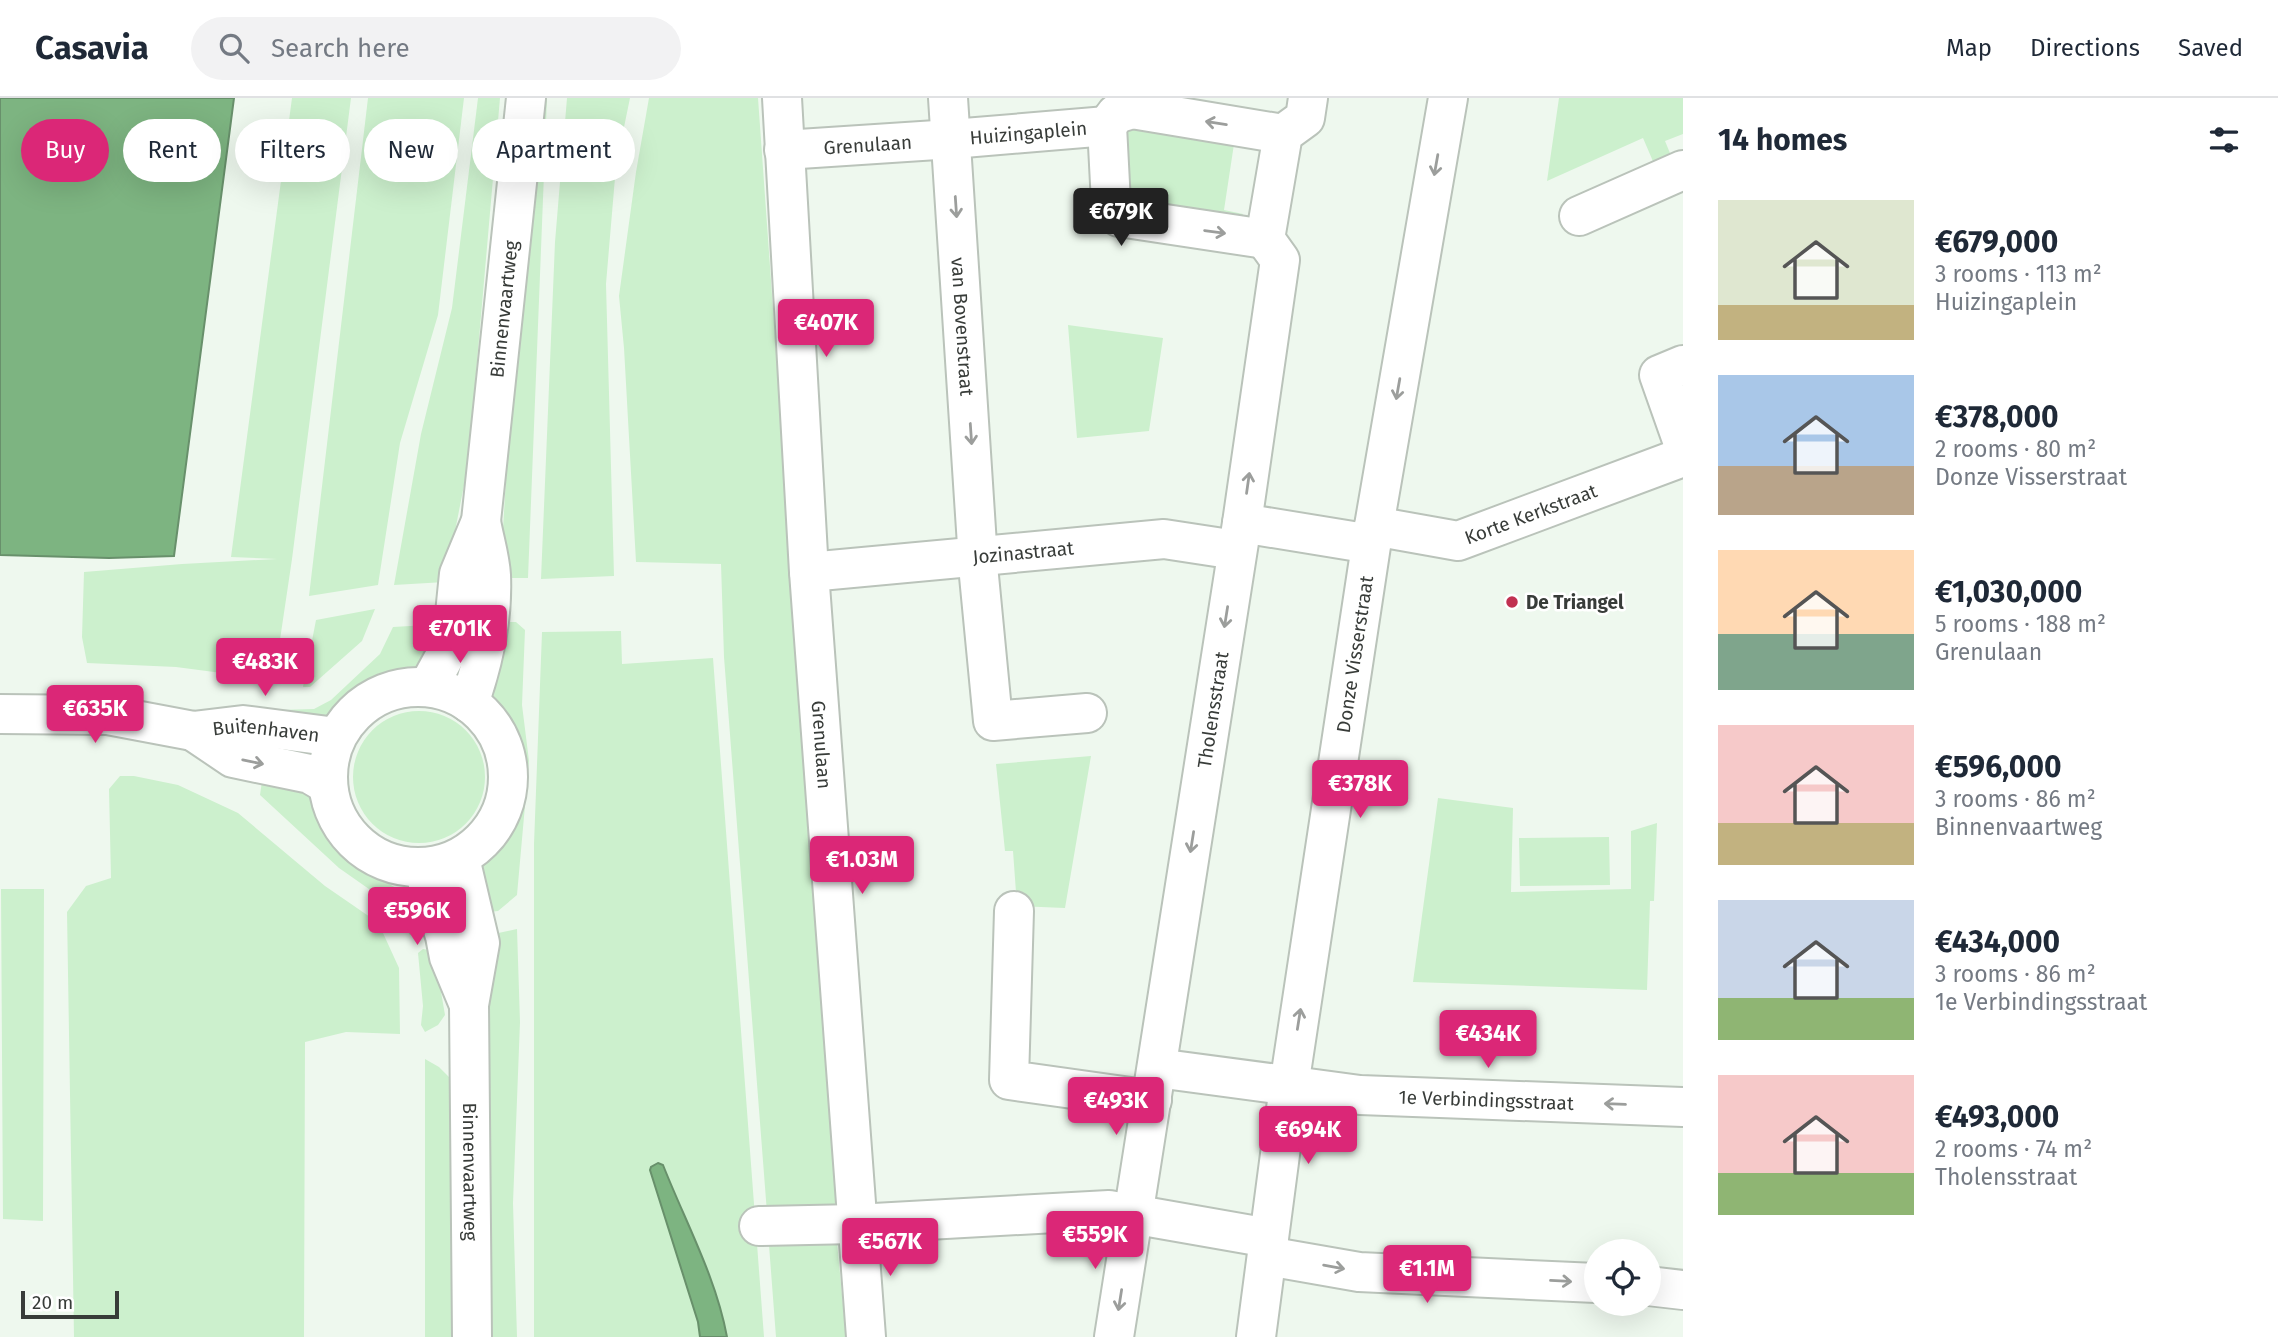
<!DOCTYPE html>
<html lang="en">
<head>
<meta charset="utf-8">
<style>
  body { margin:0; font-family:"Fira Sans",sans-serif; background:#f2f2f3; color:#1f2937; height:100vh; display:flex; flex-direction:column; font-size:26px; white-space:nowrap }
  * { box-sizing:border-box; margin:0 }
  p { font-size:23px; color:#747a83 }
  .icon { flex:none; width:38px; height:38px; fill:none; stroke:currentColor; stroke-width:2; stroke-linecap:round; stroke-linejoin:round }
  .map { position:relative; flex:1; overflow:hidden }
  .details { display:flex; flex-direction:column; background:#fff; width:595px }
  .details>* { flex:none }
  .hud { position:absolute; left:21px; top:21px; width:665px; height:63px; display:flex; gap:14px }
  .fabs { position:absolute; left:1584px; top:1141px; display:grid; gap:14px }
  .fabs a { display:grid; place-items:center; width:77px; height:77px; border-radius:50%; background:#fff; box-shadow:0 7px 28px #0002; font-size:35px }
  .scale { position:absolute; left:21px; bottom:18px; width:98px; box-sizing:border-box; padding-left:7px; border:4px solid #383c39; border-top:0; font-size:19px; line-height:24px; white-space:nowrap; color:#383c39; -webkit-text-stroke:5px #fff; paint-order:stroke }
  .price { position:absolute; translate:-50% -60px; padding:0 16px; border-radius:7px; background:#db2777; color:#fff; font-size:23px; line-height:46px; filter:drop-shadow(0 2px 4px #0008) }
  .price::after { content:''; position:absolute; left:50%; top:42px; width:21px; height:16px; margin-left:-10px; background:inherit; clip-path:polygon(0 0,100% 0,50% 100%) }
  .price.active { background:#222; color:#fff }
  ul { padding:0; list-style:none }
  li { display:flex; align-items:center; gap:21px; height:175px; padding:0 35px }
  li span { display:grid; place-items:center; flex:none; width:196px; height:140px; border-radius:0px; color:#555 }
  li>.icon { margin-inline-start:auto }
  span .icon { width:84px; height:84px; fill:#fffc; stroke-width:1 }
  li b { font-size:30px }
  h2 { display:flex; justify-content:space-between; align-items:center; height:84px; padding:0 35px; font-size:30px }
  .chip { padding:0 24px; border-radius:32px; background:#fff; box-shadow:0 7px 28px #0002; font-size:24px; line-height:63px }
  .chip.active { background:#db2777; color:#fff }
  header { display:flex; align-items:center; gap:42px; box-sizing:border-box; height:98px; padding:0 35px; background:#fff; border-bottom:2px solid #e0e1e3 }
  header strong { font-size:33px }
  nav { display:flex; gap:38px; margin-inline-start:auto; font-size:24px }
  .search { width:490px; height:63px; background:#f2f2f3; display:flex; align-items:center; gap:18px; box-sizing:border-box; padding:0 24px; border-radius:38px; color:#747a83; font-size:26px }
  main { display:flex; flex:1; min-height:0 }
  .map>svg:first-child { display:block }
  .green { fill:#ccf0cd }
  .water { fill:#7db481; stroke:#68906b; stroke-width:2 }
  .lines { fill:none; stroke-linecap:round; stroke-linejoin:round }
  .minor-casing { stroke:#bac3ba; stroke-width:42 }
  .major-casing { stroke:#bac3ba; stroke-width:42 }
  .minor { stroke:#fff; stroke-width:38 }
  .major { stroke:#fff; stroke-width:38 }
  .oneway { stroke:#9c9e9c }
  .poi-dot { fill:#c13151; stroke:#fff; stroke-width:2.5 }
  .labels { text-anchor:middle; stroke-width:5; stroke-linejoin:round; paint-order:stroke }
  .street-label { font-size:19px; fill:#383c39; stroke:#fff }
  .poi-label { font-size:19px; font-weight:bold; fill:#383c39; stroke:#fff; text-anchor:start }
</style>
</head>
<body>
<header>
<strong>Casavia</strong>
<div class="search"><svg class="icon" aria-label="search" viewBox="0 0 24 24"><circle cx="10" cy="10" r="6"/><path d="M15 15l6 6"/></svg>Search here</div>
<nav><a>Map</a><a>Directions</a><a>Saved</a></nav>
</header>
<main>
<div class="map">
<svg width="1683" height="1239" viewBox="0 0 1683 1239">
  <rect width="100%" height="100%" fill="#eef8ee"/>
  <!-- green -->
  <path class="green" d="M292,0H351L292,461L274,582L176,569L87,565L82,539L84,474L182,466L277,461L231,459Z
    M368,0H464L438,217L400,345L378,487L309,498Z
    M478,0H500L468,367L445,484L394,487L421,336L452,210Z
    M534,0H547L528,480H500L518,183Z
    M567,0H630L616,68L606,186L614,478L541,481L555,144Z
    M649,0H758L837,1109L767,1115L724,559L721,466L636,464L624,250L619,198L636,74Z
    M1559,0H1683V36L1665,43L1672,60L1655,68L1643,40L1547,83Z
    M1125,25L1234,46L1224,112L1243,116L1238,124L1129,112Z
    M1068,227L1163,240L1149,333L1077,340Z
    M375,511L362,543L310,589H303L316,522Z
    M498,524H516L525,532L522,607L529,663L517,797L498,813L482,815L480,795L483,768L503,742L516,719L523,684L521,661L512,638L493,609V584Z
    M445,526L419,570L406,577L382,581L355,598L339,615L320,623L276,624L279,612L314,611L331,602L380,556L393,529Z
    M621,533L622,566L713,560L764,1239H715L698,1224L700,1239H534V746L542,534Z
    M353 679a66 66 0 1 1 132 0a66 66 0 1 1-132 0Z
    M1091,658L1065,810L1017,808L1013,753H1005L996,666Z
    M263,676L290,685L310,699L324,720L336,747L355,766L415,801L430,828L410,837L386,803L339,770L260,697Z
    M120,678H134L178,687L238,715L325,788L370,819L383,835L399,870L400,936L346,934L305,944L304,1239H74L67,814L86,788L111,780L109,691Z
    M1438,700L1513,710L1511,794L1631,791V733L1657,725L1654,803H1650L1647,892L1413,884Z
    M1609,739L1610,787L1520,788L1519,740Z
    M1,791H44L43,1123L3,1121Z
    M517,831L520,924L513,1105L517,1239H489V837Z
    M423,851L434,853L445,917L438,927L425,934L421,927L423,908L418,855Z
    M425,961L439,969L451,981L453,1239H425Z
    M768,1134L837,1144L846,1239H776Z"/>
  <!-- water -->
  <path class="water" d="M0,0H234L174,458L109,460L0,457Z
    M658,1065L663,1067C685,1123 716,1179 727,1239H700L698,1224L650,1072L651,1069Z"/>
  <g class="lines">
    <!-- minor casing -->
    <g class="minor-casing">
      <g id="minor">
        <path id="s1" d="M782,0L809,474L866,1239"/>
        <path id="s2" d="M948,0L979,478L993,623L1087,615"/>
        <path id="s3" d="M784,52L952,41L1107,28"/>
        <path d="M1579,118L1683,72"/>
        <path d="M1265,141L1119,119L1115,115L1111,105L1107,28L1116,16L1132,11L1283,36"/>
        <path d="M1683,267L1659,277L1683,345"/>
        <path d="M1242,425L1371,446"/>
        <path id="s4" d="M1374,428L1458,443L1683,359"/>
        <path id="s5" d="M809,474L1164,441L1236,452"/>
        <path d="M1014,813L1009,982L1152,1002"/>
        <path id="s6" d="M1157,970L1360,997L1683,1009"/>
        <path d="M759,1128L856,1126L1109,1112L1269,1140"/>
        <path d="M1267,1158L1359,1174L1596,1185"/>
        <path d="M1648,1188L1683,1192"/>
        <path id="s7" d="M1114,1239L1242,425L1280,162L1265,141L1283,36L1305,20L1308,0"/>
        <path id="s8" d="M1256,1239L1289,988L1374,428L1448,0"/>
      </g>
    </g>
    <!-- major casing -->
    <g class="major-casing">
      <g id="major">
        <circle cx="418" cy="679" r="90"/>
        <path id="s9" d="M428,589L452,545L459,476L481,423L526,0"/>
        <path d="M469,605C484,563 493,522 491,477C490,459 484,441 481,423"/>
        <path id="s10" d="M0,616L108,617L193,633L243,627L336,639"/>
        <path d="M193,633L233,660L310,676L327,686"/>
        <path id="s11" d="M460,760L480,845L469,907L472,1239"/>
        <path d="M423,770L445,838L449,859L469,907"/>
      </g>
    </g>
    <!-- minor -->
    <use href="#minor" class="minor"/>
    <!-- major -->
    <use href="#major" class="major"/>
  </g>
  <!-- one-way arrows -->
  <defs><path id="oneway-shaft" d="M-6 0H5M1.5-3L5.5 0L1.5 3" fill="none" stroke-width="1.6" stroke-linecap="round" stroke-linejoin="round" transform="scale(1.75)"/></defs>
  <g class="oneway">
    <use href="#oneway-shaft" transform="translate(1216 25) rotate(-171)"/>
    <use href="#oneway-shaft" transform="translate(1436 67) rotate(100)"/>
    <use href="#oneway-shaft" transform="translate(956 109) rotate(86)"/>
    <use href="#oneway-shaft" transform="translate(1215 134) rotate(8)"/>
    <use href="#oneway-shaft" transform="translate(1398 291) rotate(100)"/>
    <use href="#oneway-shaft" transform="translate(971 336) rotate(86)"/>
    <use href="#oneway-shaft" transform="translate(1248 385) rotate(-82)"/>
    <use href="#oneway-shaft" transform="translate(1226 519) rotate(99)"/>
    <use href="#oneway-shaft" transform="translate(253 664) rotate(12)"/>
    <use href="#oneway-shaft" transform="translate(1192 744) rotate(99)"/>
    <use href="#oneway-shaft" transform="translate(1299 921) rotate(-81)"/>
    <use href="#oneway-shaft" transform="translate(1615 1006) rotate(-178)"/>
    <use href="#oneway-shaft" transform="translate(1334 1169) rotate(10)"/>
    <use href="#oneway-shaft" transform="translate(1561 1183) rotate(3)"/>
    <use href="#oneway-shaft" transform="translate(1120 1202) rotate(99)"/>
  </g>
  <!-- markers -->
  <circle class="poi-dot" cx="1512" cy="504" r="7"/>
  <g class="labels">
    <!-- street labels -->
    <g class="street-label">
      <text dy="7" stroke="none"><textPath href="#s3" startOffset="245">Huizingaplein</textPath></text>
      <text dy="7" stroke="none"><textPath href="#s3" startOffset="84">Grenulaan</textPath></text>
      <text dy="7" stroke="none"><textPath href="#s9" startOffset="390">Binnenvaartweg</textPath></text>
      <text dy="7" stroke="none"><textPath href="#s2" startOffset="229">van Bovenstraat</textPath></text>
      <text dy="7" stroke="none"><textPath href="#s4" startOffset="163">Korte Kerkstraat</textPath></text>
      <text dy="7" stroke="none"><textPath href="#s5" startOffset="215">Jozinastraat</textPath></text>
      <text dy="7" stroke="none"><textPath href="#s8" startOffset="690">Donze Visserstraat</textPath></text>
      <text dy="7" stroke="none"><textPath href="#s7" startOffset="635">Tholensstraat</textPath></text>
      <text dy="7" stroke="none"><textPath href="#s10" startOffset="268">Buitenhaven</textPath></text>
      <text dy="7" stroke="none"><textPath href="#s1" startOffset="648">Grenulaan</textPath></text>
      <text dy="7" stroke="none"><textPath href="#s6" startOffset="331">1e Verbindingsstraat</textPath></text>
      <text dy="7" stroke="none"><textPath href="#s11" startOffset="317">Binnenvaartweg</textPath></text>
    </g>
    <!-- poi labels -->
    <g class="poi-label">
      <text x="1526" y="511">De Triangel</text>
    </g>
  </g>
</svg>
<div class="fabs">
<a><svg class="icon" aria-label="locate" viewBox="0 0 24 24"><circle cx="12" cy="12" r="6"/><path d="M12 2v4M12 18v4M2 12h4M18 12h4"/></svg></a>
</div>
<div class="scale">20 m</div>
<b class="price active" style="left:1121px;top:150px">€679K</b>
<b class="price" style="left:826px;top:261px">€407K</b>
<b class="price" style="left:460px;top:567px">€701K</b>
<b class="price" style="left:265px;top:600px">€483K</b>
<b class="price" style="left:95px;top:647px">€635K</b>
<b class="price" style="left:1360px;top:722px">€378K</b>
<b class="price" style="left:862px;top:798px">€1.03M</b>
<b class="price" style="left:417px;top:849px">€596K</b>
<b class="price" style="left:1488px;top:972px">€434K</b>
<b class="price" style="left:1116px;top:1039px">€493K</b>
<b class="price" style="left:1308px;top:1068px">€694K</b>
<b class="price" style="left:1095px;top:1173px">€559K</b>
<b class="price" style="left:890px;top:1180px">€567K</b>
<b class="price" style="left:1427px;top:1207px">€1.1M</b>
<div class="hud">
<a class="chip active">Buy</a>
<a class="chip">Rent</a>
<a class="chip">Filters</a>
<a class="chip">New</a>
<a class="chip">Apartment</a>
</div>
</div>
<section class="details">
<h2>14 homes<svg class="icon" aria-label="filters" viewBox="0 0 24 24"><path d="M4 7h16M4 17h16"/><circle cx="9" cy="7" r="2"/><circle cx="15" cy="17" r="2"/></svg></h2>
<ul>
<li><span style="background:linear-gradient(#dfe7d0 75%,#c2b280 0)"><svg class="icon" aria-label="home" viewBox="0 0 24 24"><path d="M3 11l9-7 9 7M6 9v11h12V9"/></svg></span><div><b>€679,000</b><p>3 rooms · 113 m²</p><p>Huizingaplein</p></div></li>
<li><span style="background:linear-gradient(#a9c7e8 65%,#b9a48a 0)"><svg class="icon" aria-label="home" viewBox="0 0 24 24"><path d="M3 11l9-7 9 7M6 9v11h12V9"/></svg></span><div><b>€378,000</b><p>2 rooms · 80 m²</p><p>Donze Visserstraat</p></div></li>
<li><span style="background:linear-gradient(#ffd9b3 60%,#7fa58c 0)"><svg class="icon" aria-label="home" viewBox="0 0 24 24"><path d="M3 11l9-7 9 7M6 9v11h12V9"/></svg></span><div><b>€1,030,000</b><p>5 rooms · 188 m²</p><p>Grenulaan</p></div></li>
<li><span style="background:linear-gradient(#f6c9c9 70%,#c2b280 0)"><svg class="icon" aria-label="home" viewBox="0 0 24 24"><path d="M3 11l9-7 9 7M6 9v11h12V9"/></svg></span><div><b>€596,000</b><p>3 rooms · 86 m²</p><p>Binnenvaartweg</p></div></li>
<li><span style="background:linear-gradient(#c9d6e8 70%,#8fb573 0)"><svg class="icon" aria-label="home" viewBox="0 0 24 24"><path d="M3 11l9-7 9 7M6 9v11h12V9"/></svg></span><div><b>€434,000</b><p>3 rooms · 86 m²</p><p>1e Verbindingsstraat</p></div></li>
<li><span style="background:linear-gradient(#f6c9c9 70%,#8fb573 0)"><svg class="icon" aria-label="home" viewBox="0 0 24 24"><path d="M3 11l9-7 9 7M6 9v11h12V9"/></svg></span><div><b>€493,000</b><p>2 rooms · 74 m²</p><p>Tholensstraat</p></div></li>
</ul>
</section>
</main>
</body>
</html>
